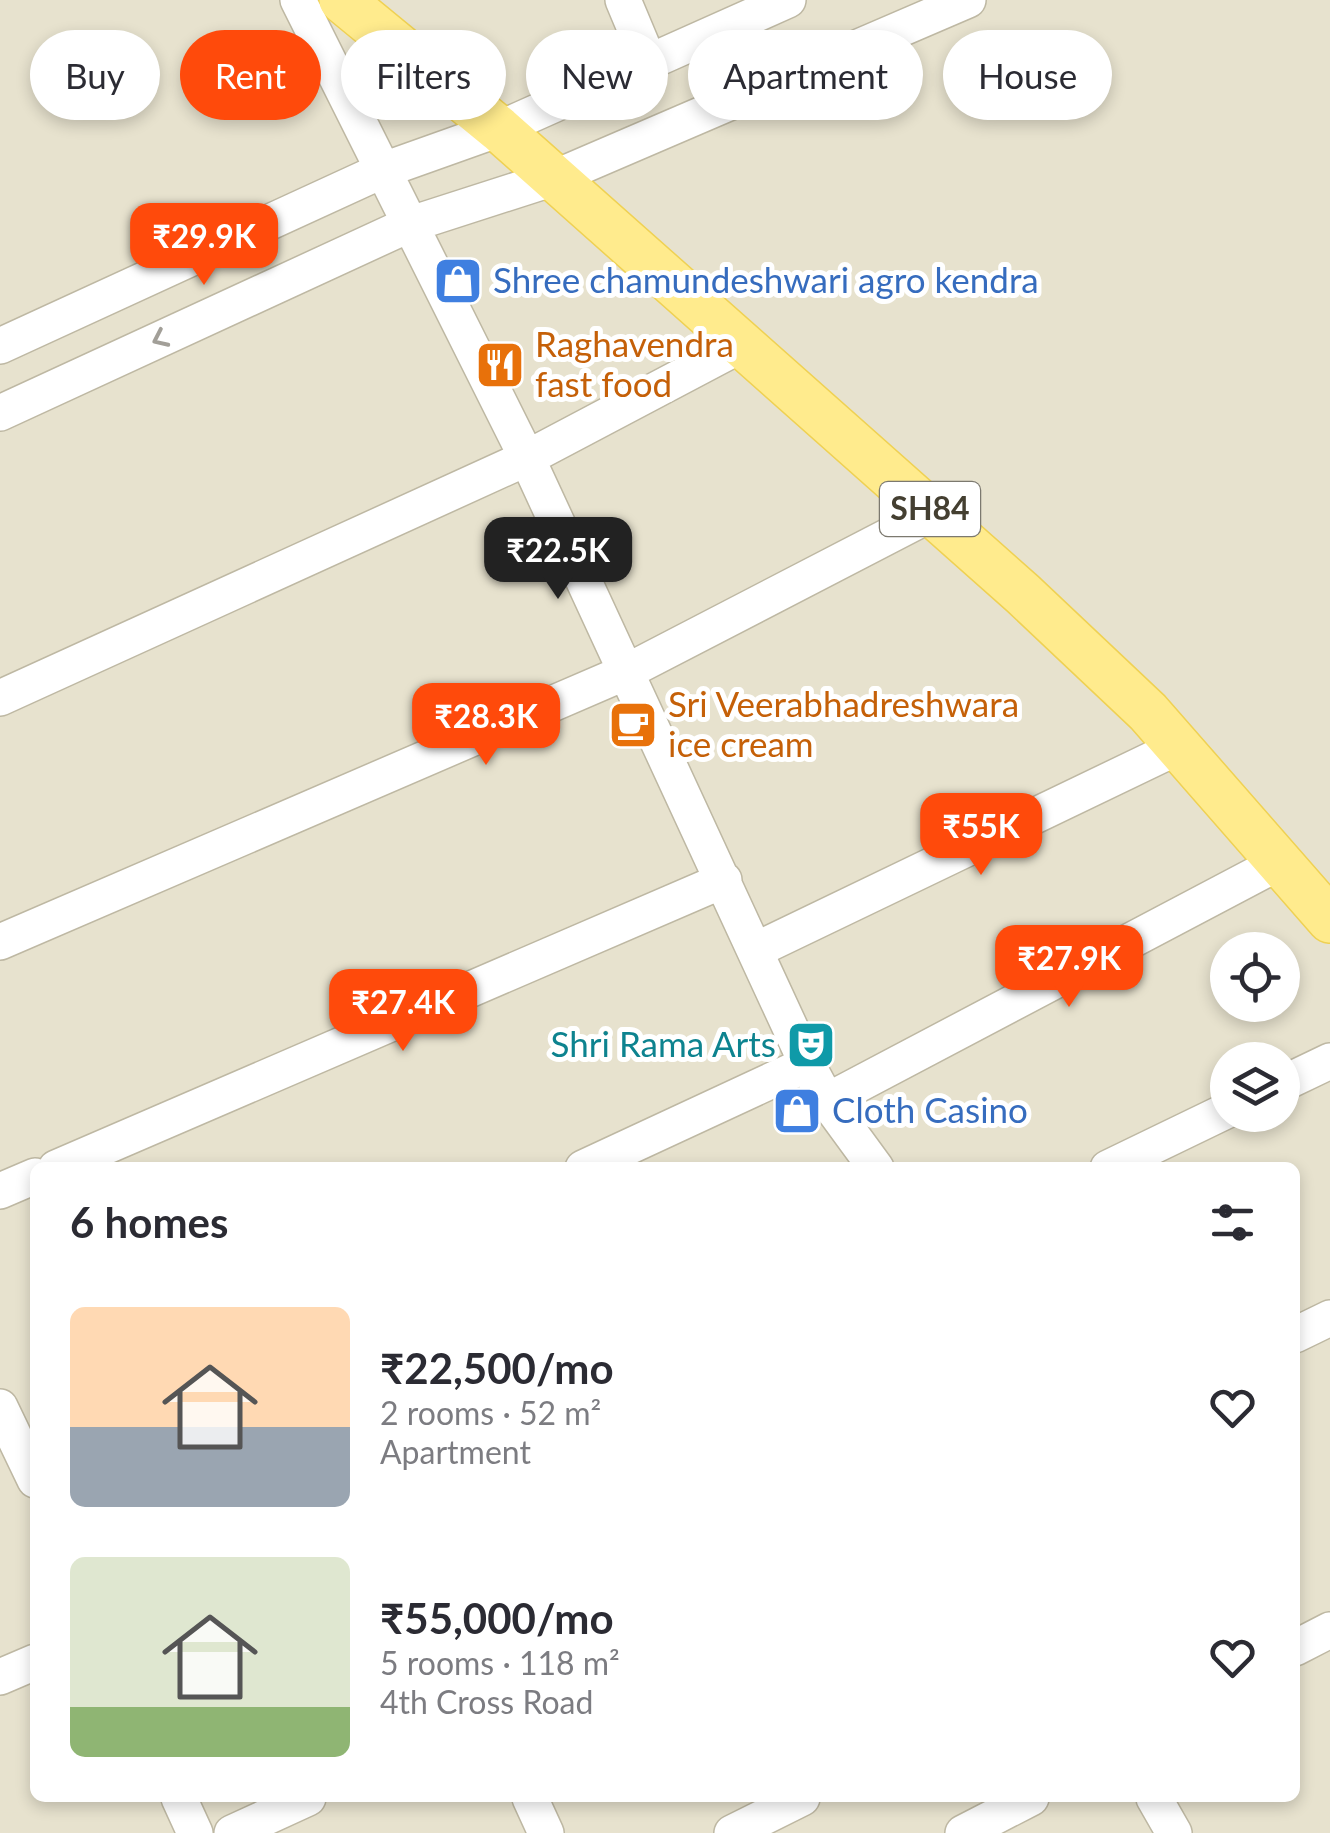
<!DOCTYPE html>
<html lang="en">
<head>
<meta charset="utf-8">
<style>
  body { margin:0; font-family:Lato,sans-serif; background:#f2f2f3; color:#2b2b33; height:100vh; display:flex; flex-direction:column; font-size:38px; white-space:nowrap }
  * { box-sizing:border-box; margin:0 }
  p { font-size:32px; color:#7c7c81 }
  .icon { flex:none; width:55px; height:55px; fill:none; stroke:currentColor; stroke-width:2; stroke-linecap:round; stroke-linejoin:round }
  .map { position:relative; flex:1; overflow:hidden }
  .drawer { position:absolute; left:30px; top:1162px; width:1270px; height:640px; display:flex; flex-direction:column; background:#fff; border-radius:15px; box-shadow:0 5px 15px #0003 }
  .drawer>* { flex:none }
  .banner { position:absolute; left:30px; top:30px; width:1270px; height:90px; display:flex; gap:20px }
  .tools { position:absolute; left:1210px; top:932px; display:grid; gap:20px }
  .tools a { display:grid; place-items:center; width:90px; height:90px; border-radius:50%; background:#fff; box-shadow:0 5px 15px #0003; font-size:50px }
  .price { position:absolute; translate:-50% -85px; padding:0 22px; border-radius:20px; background:#ff4a0b; color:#fff; font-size:32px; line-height:65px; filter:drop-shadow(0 2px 5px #0008) }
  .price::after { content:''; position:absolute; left:50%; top:60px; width:30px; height:22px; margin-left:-15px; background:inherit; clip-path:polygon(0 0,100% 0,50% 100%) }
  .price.active { background:#222; color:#fff }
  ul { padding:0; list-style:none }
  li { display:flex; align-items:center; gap:30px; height:250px; padding:0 40px }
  li span { display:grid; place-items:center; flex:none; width:280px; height:200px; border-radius:15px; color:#555 }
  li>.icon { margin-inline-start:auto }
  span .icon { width:120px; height:120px; fill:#fffc; stroke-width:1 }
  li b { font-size:42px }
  h2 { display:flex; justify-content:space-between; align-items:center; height:120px; padding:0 40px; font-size:42px }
  .chip { padding:0 35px; border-radius:45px; background:#fff; box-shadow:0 5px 15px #0003; font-size:35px; line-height:90px }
  .chip.active { background:#ff4a0b; color:#fff }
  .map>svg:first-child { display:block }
  .residential { fill:#e7e2ce; fill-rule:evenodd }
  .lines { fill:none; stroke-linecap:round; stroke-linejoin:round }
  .minor-casing { stroke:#beb8a3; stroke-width:38 }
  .major-casing { stroke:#efd153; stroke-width:48 }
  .minor { stroke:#fff; stroke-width:35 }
  .major { stroke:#ffeb8d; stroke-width:45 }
  .oneway { stroke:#a29f98 }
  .labels { text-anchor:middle; stroke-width:10; stroke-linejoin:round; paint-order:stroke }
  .shield { fill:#fff; stroke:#7c796f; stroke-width:2.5 }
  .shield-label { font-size:32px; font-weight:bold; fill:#443f31 }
  .shop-label { font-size:35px; fill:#366cbe; stroke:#fff; text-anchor:start }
  .food-label { font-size:35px; fill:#c56008; stroke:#fff; text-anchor:start }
  .culture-label { font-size:35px; fill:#0d838f; stroke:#fff; text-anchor:end }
</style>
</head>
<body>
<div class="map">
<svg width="1330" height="1833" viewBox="0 0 1330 1833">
  <rect width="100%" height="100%" fill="#f2efe1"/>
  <!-- residential -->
  <path class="residential" d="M0,0H1330V1833H0ZM1228,950H1282V1005H1228ZM1228,1060H1282V1115H1228ZM35,1168H1295V1798H35Z"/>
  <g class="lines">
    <!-- minor casing -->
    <g class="minor-casing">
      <path id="minor" d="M298,0L527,458L807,1064L827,1101L876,1168
        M623,0L649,62
        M0,346L381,171L499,129L788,0
        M0,413L408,225L554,178L968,0
        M0,698L527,458L741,345
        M0,942L626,672L933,513
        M756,950L1178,747
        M1282,1084L1330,1061
        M827,1101L1280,862
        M56,1168L724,880
        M583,1168L807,1064
        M1108,1168L1228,1110
        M0,1191L35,1176
        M1295,1335L1330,1318
        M0,1407L35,1480
        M1295,1648L1330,1630
        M0,1677L35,1662
        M179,1798L195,1833
        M530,1798L546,1833
        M1154,1798L1174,1833
        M232,1833L308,1798
        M732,1833L802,1798
        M963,1833L1031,1798"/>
    </g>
    <!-- major casing -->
    <g class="major-casing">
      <path id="major" d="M342,0L499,129L1023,594L1148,712L1330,920"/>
    </g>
    <!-- minor -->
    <use href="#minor" class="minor"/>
    <!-- major -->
    <use href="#major" class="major"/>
  </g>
  <!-- one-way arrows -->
  <defs><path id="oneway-chevron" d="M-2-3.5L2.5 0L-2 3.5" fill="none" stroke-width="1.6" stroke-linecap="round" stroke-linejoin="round" transform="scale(2.5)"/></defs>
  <use class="oneway" href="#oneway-chevron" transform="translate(160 339) rotate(155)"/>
  <!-- icons -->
  <defs>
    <g id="shop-square" transform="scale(2.5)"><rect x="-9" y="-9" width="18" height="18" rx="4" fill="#3f7fe0" stroke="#fff"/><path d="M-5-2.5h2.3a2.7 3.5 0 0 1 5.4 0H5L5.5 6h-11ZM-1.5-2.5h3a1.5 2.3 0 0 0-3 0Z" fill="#fff"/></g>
    <g id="restaurant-square" transform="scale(2.5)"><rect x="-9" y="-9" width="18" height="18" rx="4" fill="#e8710a" stroke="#fff"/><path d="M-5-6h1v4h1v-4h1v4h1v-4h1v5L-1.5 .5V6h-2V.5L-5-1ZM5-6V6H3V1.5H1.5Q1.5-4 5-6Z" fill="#fff"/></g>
    <g id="cafe-square" transform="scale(2.5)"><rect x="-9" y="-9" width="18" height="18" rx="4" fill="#e8710a" stroke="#fff"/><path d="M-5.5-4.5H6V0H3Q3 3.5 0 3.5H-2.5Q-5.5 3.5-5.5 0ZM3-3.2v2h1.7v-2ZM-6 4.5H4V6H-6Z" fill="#fff"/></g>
    <g id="theatre-square" transform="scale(2.5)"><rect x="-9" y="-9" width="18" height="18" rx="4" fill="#0f9aa8" stroke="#fff"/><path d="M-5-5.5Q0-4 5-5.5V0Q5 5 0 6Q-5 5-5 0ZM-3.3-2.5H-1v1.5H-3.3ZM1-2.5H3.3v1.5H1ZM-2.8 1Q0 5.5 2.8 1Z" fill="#fff"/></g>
  </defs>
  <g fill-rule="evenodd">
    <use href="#shop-square" x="458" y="281"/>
    <use href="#restaurant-square" x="500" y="365"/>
    <use href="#cafe-square" x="633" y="725"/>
    <use href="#theatre-square" x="811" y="1045"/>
    <use href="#shop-square" x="797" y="1111"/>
  </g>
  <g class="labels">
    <!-- shield labels -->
    <rect class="shield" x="880" y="482" width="100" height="54" rx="8"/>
    <g class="shield-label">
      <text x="930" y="520">SH84</text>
    </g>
    <!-- shop labels -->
    <g class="shop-label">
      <text x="493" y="293">Shree chamundeshwari agro kendra</text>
      <text x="832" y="1123">Cloth Casino</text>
    </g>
    <!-- food labels -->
    <g class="food-label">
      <text x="535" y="357">Raghavendra<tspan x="535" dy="40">fast food</tspan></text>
      <text x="668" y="717">Sri Veerabhadreshwara<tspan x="668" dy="40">ice cream</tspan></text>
    </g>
    <!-- culture labels -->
    <g class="culture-label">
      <text x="776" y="1057">Shri Rama Arts</text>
    </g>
  </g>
</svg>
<div class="tools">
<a><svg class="icon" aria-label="locate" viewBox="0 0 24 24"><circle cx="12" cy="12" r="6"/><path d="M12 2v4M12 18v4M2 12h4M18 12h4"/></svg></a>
<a><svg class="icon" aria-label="layers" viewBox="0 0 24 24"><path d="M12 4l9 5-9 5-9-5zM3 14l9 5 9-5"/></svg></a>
</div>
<b class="price" style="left:204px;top:288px">₹29.9K</b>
<b class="price active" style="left:558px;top:602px">₹22.5K</b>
<b class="price" style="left:486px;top:768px">₹28.3K</b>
<b class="price" style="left:981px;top:878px">₹55K</b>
<b class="price" style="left:1069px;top:1010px">₹27.9K</b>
<b class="price" style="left:403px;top:1054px">₹27.4K</b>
<div class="banner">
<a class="chip">Buy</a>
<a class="chip active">Rent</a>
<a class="chip">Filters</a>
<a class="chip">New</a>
<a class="chip">Apartment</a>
<a class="chip">House</a>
</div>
<section class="drawer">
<h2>6 homes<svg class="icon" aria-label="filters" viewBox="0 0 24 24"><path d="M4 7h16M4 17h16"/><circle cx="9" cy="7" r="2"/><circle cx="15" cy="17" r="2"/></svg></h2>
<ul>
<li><span style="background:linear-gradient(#ffd9b3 60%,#9aa5b1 0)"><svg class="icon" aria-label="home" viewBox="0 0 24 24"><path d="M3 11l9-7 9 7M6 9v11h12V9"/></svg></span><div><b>₹22,500/mo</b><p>2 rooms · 52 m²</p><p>Apartment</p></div><svg class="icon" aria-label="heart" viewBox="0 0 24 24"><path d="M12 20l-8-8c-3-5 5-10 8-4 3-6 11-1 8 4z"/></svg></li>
<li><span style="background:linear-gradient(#dfe7d0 75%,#8fb573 0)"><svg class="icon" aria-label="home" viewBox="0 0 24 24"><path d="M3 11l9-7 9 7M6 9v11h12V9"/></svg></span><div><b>₹55,000/mo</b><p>5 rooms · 118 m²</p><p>4th Cross Road</p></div><svg class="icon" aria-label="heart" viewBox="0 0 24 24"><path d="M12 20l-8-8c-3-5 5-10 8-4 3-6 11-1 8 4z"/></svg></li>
</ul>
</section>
</div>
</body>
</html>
